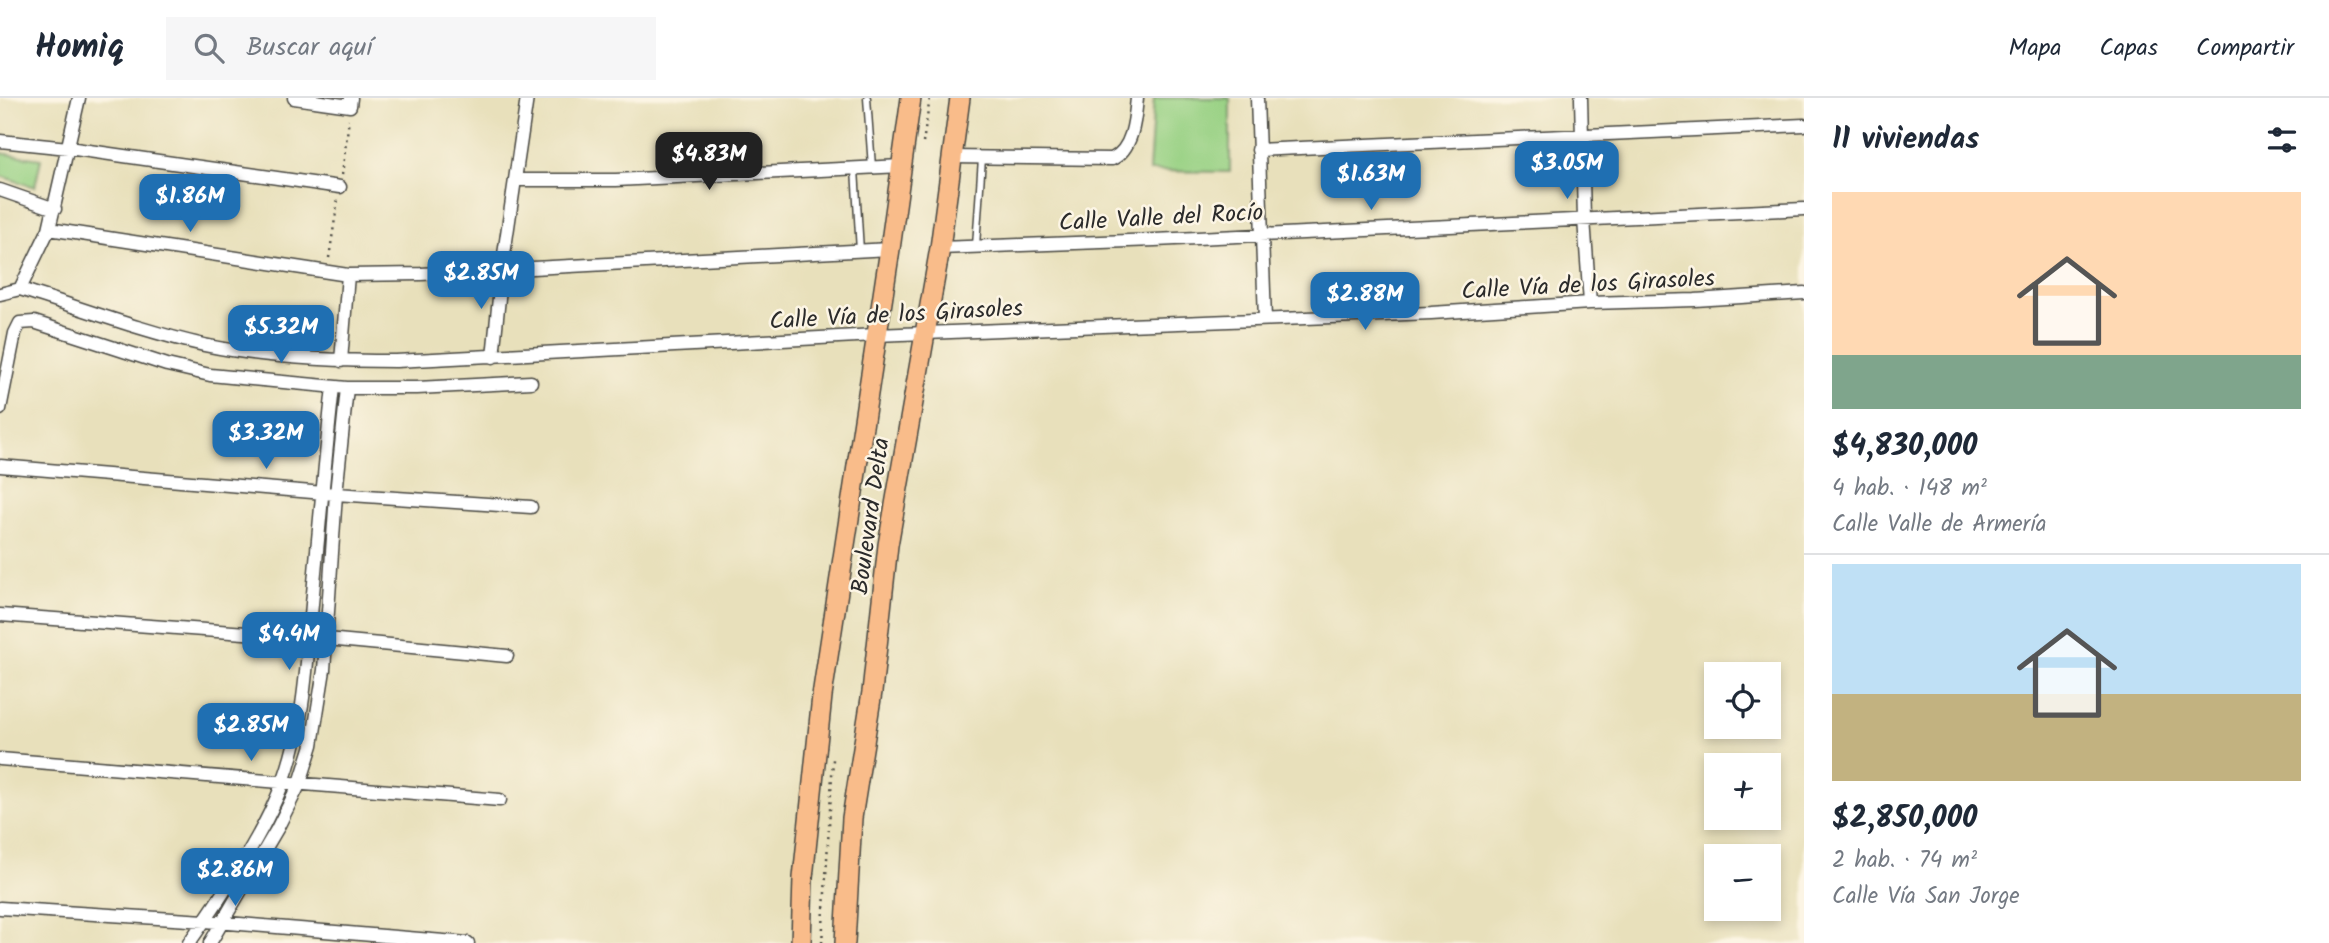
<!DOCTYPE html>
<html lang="es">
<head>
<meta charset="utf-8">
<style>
  body { margin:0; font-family:Kalam,sans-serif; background:#f6f6f7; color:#1f2937; height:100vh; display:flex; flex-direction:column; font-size:26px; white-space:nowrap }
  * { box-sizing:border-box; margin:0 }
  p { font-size:23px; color:#747a83 }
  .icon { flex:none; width:38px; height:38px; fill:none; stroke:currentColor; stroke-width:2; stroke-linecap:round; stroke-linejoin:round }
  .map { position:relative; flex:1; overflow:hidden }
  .drawer { display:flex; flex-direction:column; background:#fff; width:525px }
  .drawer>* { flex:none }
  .tools { position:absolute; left:1704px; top:564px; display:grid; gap:14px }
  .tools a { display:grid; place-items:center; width:77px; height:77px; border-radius:0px; background:#fff; box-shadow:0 4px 10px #0003; font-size:35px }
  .price { position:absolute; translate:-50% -60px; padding:0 16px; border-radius:14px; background:#1f6fb2; color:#fff; font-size:23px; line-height:46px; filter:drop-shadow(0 2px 4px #0008) }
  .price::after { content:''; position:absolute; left:50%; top:42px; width:21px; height:16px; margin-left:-10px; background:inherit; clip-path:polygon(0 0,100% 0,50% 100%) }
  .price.active { background:#222; color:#fff }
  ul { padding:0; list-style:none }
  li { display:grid; align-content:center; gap:14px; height:371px; padding:0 28px }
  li+li { border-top:2px solid #e0e1e3 }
  li span { display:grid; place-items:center; height:217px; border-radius:0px; color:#555 }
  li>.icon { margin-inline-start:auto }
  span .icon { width:126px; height:126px; fill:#fffc; stroke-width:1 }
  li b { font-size:30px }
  h2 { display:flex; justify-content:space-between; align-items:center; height:84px; padding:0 28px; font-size:30px }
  header { display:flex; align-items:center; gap:42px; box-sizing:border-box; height:98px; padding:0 35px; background:#fff; border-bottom:2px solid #e0e1e3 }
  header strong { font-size:33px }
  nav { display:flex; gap:38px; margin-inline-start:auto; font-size:24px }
  .search { width:490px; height:63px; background:#f6f6f7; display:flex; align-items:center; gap:18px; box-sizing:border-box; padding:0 24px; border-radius:0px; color:#747a83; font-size:26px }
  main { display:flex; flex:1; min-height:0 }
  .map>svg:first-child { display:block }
  .green { fill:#99d184; stroke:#627e58; stroke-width:2 }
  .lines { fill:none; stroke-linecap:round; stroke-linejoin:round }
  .service-casing { stroke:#474641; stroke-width:9 }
  .minor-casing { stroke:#474641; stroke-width:15 }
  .primary-casing { stroke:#474641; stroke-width:22 }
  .path { stroke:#474641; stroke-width:2.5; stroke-dasharray:2 5; stroke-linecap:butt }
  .service { stroke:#fff; stroke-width:6 }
  .minor { stroke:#fff; stroke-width:12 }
  .primary { stroke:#f9bc8a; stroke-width:19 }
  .labels { text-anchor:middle; stroke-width:5; stroke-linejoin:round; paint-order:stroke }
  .street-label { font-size:24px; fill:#2b2b2b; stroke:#fcf5e5 }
</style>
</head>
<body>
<header>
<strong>Homiq</strong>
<div class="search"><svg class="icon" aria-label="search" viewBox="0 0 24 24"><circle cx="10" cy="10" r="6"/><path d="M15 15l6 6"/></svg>Buscar aquí</div>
<nav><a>Mapa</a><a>Capas</a><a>Compartir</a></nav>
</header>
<main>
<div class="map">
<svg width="1804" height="845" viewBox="0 0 1804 845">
  <rect width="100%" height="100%" fill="#fcf5e5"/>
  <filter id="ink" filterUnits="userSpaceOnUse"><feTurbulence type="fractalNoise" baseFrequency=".0143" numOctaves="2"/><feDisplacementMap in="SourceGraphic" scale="14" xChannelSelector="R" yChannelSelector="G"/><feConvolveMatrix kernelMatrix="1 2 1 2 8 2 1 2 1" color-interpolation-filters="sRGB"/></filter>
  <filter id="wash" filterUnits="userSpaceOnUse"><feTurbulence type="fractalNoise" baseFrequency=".00686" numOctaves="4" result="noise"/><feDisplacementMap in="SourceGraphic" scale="28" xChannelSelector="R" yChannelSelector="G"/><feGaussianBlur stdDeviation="1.57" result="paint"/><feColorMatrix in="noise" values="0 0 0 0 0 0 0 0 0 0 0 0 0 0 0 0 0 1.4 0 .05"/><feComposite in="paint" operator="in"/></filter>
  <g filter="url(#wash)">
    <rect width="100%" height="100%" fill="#e8e0bb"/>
    <!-- green -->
    <path class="green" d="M1154,0H1230V74L1149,73Z
      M0,55L41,61L35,89L0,78Z"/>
  </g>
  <g filter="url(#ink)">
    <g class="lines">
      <!-- service casing -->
      <g class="service-casing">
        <path id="service" d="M867,0L872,69
          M855,71L860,153
          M976,148L982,60"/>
      </g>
      <!-- minor casing -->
      <g class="minor-casing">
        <path id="minor" d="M294,0L350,8L351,0
          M1257,0L1265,221
          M1581,0L1584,121L1590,205
          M0,43L68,50L340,89
          M1258,52L1804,27
          M952,59L1112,61C1133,51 1135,21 1137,0
          M515,82H616L902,68
          M0,92L55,111
          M49,131L348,177L421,176L890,151
          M940,150L1155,142L1804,111
          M20,191L49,131L79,0
          M0,196L20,191C81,210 142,233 204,247C265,260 334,263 396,263L876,237L1431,215L1590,205L1695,202L1804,195
          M493,259L502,170L527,0
          M341,263L348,177
          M0,311L15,235L20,225L34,224L167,267L210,277L347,290H417L531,284
          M0,368L336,396L531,409
          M0,517L327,541L507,558
          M0,661L500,702
          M0,810L205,823L468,845
          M189,845C221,799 264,736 283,684C304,628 307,565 312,506C319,433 325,361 333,289
          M210,845L277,731L300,685L312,647L324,572L336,396L347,290"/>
      </g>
      <!-- primary casing -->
      <g class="primary-casing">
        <path id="primary" d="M801,845L803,780L822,598L890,151L911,0
          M845,845L852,720L872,594L888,447L940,150L960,0"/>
      </g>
      <!-- path -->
      <path class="path" d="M923,45L930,0
        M342,77L349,21
        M329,160L338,101
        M822,845L833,661"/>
      <!-- service -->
      <use href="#service" class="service"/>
      <!-- minor -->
      <use href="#minor" class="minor"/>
      <!-- primary -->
      <use href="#primary" class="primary"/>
    </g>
  </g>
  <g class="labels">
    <!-- street labels -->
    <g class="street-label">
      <text transform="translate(1161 119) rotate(-3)" y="8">Calle Valle del Rocío</text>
      <text transform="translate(1588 186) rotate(-3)" y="8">Calle Vía de los Girasoles</text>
      <text transform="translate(896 216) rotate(-3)" y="8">Calle Vía de los Girasoles</text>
      <text transform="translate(870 418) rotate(-82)" y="8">Boulevard Delta</text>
    </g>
  </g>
</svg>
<div class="tools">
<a><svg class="icon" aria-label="locate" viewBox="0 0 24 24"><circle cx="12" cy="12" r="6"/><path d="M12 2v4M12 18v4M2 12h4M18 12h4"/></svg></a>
<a>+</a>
<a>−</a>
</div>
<b class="price active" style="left:709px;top:94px">$4.83M</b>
<b class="price" style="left:1567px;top:103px">$3.05M</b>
<b class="price" style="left:1371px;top:114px">$1.63M</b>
<b class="price" style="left:190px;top:136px">$1.86M</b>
<b class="price" style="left:481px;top:213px">$2.85M</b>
<b class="price" style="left:1365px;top:234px">$2.88M</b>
<b class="price" style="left:281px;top:267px">$5.32M</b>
<b class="price" style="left:266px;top:373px">$3.32M</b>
<b class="price" style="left:289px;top:574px">$4.4M</b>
<b class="price" style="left:251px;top:665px">$2.85M</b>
<b class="price" style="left:235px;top:810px">$2.86M</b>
</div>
<section class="drawer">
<h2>11 viviendas<svg class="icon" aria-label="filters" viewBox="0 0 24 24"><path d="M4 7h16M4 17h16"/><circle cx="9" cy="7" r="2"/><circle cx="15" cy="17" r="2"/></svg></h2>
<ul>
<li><span style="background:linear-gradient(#ffd9b3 75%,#7fa58c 0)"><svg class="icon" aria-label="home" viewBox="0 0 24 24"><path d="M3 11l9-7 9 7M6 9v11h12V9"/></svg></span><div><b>$4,830,000</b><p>4 hab. · 148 m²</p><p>Calle Valle de Armería</p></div></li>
<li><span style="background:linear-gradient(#bfe0f5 60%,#c2b280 0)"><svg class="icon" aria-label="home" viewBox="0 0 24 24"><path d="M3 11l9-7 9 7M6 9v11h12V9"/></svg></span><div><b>$2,850,000</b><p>2 hab. · 74 m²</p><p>Calle Vía San Jorge</p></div></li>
</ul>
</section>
</main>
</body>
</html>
